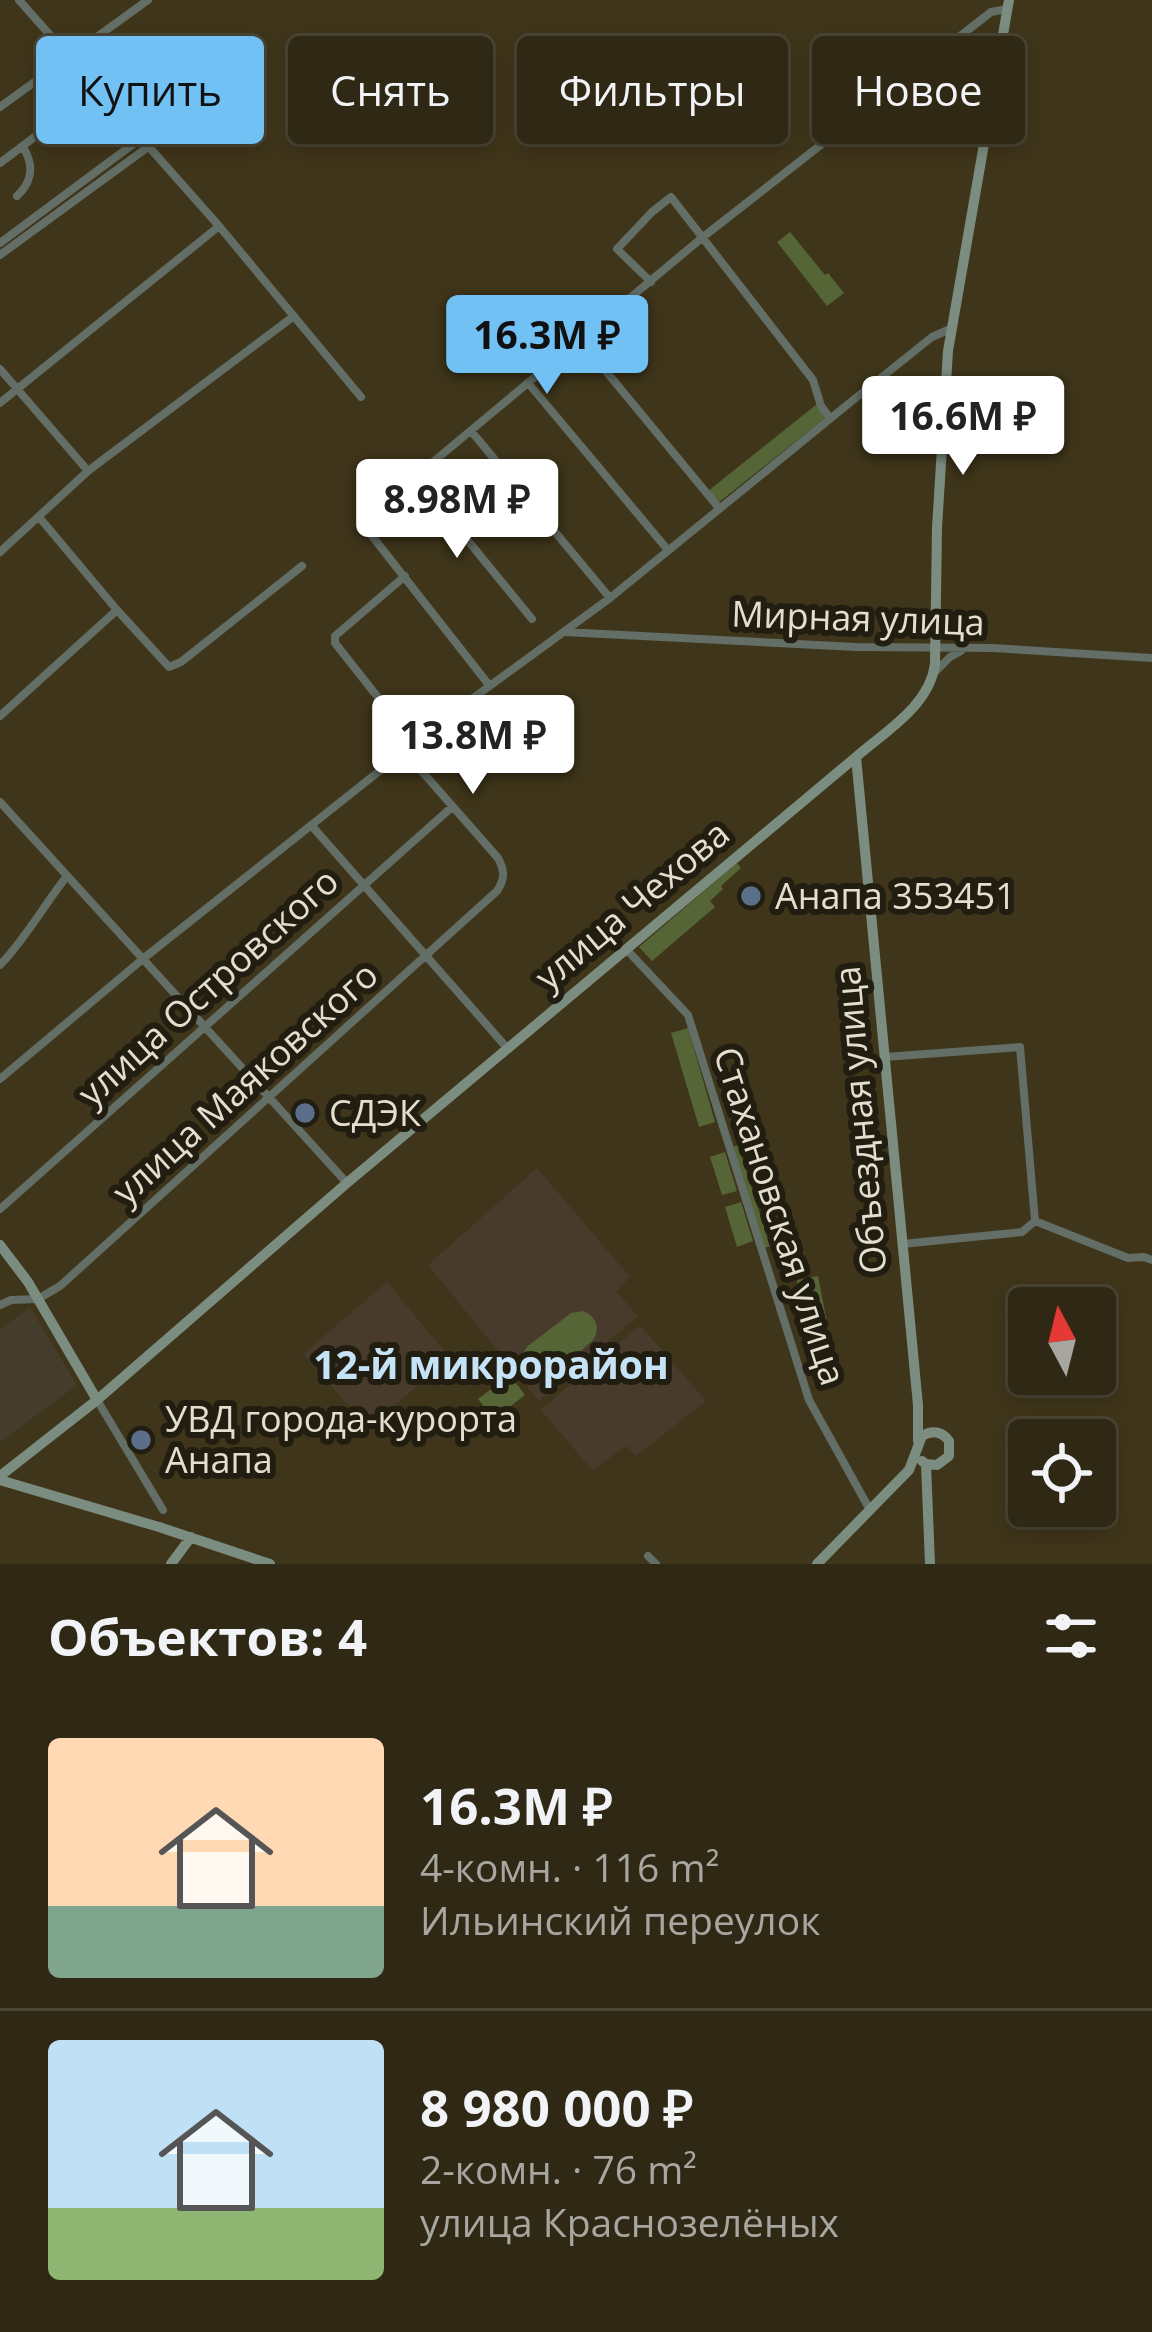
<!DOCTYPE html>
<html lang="ru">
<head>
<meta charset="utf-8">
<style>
  body { margin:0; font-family:"Open Sans",sans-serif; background:#37301d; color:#f1f3f6; height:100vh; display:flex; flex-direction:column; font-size:45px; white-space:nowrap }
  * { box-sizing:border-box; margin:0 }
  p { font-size:39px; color:#a7a6a0 }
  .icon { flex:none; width:66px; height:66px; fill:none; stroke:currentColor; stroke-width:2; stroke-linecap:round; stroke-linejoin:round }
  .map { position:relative; height:1564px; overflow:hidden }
  .panel { display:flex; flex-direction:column; background:#2f2814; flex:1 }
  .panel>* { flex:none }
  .banner { position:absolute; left:36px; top:36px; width:1080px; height:108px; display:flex; gap:24px }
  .needle { width:78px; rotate:353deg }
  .controls { position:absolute; left:1008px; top:1287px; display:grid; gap:24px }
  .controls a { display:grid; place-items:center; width:108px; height:108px; border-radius:12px; background:#2f2814; box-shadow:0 6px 18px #0003,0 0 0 3px #4a4434; font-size:60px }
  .price { position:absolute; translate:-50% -102px; padding:0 27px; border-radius:12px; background:#fff; color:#222; font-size:39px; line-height:78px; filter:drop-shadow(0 3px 6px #0008) }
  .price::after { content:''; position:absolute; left:50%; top:72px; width:36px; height:27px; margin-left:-18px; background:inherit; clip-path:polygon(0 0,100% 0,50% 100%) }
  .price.on { background:#71c1f5; color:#111 }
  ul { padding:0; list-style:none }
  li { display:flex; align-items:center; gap:36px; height:300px; padding:0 48px }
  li+li { border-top:3px solid #4a4434 }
  li span { display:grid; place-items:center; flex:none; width:336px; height:240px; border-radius:12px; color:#555 }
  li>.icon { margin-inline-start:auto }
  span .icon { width:144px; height:144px; fill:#fffc; stroke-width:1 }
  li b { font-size:51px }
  h2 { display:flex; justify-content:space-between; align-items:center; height:144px; padding:0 48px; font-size:51px }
  .pill { padding:0 42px; border-radius:12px; background:#2f2814; box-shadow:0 6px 18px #0003,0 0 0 3px #4a4434; font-size:42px; line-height:108px }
  .pill.on { background:#71c1f5; color:#111 }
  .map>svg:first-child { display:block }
  .commercial { fill:#443d2b }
  .education { fill:#483b2c }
  .green { fill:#556535 }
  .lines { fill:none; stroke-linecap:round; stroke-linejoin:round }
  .street { stroke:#626e66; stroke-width:8 }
  .secondary { stroke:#7b8d80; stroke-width:10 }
  .service-dot { fill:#5c6f8a; stroke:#211d11; stroke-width:4.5 }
  .labels { text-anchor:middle; stroke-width:12; stroke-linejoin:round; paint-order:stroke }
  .street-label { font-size:36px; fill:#e5decf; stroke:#211d11 }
  .poi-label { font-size:36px; fill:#e5decf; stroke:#211d11; text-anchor:start }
  .neighbourhood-label { font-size:39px; font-weight:bold; fill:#c6e2f6; stroke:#211d11 }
</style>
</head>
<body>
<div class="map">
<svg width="1152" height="1564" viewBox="0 0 1152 1564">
  <rect width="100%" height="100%" fill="#3f351a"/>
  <!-- commercial -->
  <path class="commercial" d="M30,1307L77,1385L0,1442V1330Z"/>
  <!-- education -->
  <path class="education" d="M537,1168L630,1277L616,1291L638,1316L539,1401L428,1265Z
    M387,1282L451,1359L367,1427L303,1354Z
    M640,1325L706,1401L636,1456L627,1446L592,1470L541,1410Z"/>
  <!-- green -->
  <path class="green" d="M790,232L825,275L828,273L844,293L827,306L777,242Z
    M817,404L826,417L718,503L708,491Z
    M737,863L741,868L721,886L723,889L710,901L715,907L652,961L639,947Z
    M688,1028L715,1122L699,1127L671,1033Z
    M738,1145L770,1246L762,1249L730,1148Z
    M725,1152L737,1191L722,1195L710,1157Z
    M741,1202L753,1241L737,1247L725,1207Z
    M818,1276L828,1328L808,1330L797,1280Z
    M583,1311C596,1316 601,1328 593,1340C575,1356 539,1397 522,1362L523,1353L528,1346L571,1313Z
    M510,1375L525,1395L494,1419L478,1399Z"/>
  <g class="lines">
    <!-- street -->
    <path class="street" d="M19,0L219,226L361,397
      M0,107L148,0
      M0,163L98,89
      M17,196C33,181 34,165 23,147
      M0,243L140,139
      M0,255L148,147
      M651,282L617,249L652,212L671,197L813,380L821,406L830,418
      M581,341L719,508
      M0,369L88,471
      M529,384L667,549
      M0,403L218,227
      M471,431L610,598
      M415,476L532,619
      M39,517L117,610L169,667L181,662L302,566
      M0,552L88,471L294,316
      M405,576L335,636V643L414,743
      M564,632L856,647L993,648L1152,658
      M936,671L950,657L961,651
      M489,685L361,522L703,237L991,12L1007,9
      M0,716L117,610
      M0,802L347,1183
      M311,825L508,1049
      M626,949L688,1015L809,1400L870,1510
      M0,965C26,938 44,905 67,876
      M885,1057L1020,1047L1035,1221
      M0,1079L144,958L450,715L610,598L847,405L932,337L950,329
      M0,1209L452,807
      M902,1244L1022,1232L1035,1221L1128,1258L1144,1257L1152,1260
      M0,1305L11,1300L38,1299L60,1286L497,891C505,879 505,871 498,858L404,751
      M97,1400L163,1510
      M648,1556L656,1564"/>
    <!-- secondary -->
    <path class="secondary" d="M856,757L918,1405V1441
      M0,1245L28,1282L97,1400
      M922,1461L926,1464L930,1564
      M0,1476L97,1400L347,1183L856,757C886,731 930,705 935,664L937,528L948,351L1009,0
      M0,1480L159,1527L270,1564
      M171,1564L191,1537
      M817,1564L909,1470L922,1436C932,1430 942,1431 949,1441V1456L937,1465L926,1464"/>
  </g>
  <!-- markers -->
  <g class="service-dot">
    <circle cx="751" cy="896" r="12"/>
    <circle cx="305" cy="1113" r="12"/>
    <circle cx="141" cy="1440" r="12"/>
  </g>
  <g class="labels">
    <!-- street labels -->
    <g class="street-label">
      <text transform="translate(858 618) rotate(2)" y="13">Мирная улица</text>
      <text transform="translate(632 905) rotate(-40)" y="13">улица Чехова</text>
      <text transform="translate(208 987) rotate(-42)" y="13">улица Островского</text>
      <text transform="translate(245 1083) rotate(-42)" y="13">улица Маяковского</text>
      <text transform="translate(860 1120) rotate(-95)" y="13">Объездная улица</text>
      <text transform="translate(780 1216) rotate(72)" y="13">Стахановская улица</text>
    </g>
    <!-- poi labels -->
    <g class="poi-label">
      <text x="775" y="909">Анапа 353451</text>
      <text x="329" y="1126">СДЭК</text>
      <text x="165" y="1432">УВД города-курорта<tspan x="165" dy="41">Анапа</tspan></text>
    </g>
    <!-- neighbourhood labels -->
    <g class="neighbourhood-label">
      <text x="491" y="1379">12-й микрорайон</text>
    </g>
  </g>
</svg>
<div class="controls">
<a><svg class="needle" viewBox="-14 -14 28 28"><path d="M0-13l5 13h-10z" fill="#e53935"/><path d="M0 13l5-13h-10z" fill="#a7a6a0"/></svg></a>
<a><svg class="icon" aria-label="locate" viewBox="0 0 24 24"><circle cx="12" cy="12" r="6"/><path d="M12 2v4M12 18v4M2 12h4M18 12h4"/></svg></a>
</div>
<b class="price on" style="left:547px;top:397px">16.3M ₽</b>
<b class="price" style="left:963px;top:478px">16.6M ₽</b>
<b class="price" style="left:457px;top:561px">8.98M ₽</b>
<b class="price" style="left:473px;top:797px">13.8M ₽</b>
<div class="banner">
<a class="pill on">Купить</a>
<a class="pill">Снять</a>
<a class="pill">Фильтры</a>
<a class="pill">Новое</a>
</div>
</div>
<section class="panel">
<h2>Объектов: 4<svg class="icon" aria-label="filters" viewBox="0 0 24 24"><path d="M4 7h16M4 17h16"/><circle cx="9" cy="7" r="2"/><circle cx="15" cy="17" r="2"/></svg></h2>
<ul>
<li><span style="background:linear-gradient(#ffd9b3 70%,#7fa58c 0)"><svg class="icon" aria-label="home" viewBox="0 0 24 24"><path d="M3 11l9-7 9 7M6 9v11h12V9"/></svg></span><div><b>16.3M ₽</b><p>4-комн. · 116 m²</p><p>Ильинский переулок</p></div></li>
<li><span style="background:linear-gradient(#bfe0f5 70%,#8fb573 0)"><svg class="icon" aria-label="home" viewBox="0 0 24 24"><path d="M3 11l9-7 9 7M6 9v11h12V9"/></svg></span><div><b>8 980 000 ₽</b><p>2-комн. · 76 m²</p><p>улица Краснозелёных</p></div></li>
</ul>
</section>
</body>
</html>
